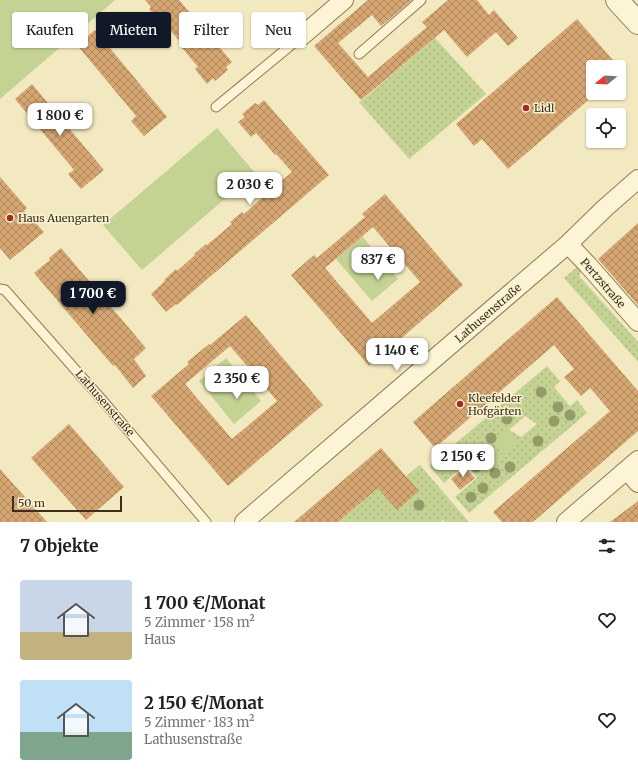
<!DOCTYPE html>
<html lang="de">
<head>
<meta charset="utf-8">
<style>
  body { margin:0; font-family:Merriweather,serif; background:#f2f2f2; color:#202124; height:100vh; display:flex; flex-direction:column; font-size:15px; white-space:nowrap }
  * { box-sizing:border-box; margin:0 }
  p { font-size:13px; color:#757577 }
  .icon { flex:none; width:22px; height:22px; fill:none; stroke:currentColor; stroke-width:2; stroke-linecap:round; stroke-linejoin:round }
  .map { position:relative; height:522px; overflow:hidden }
  .drawer { display:flex; flex-direction:column; background:#fff; flex:1 }
  .drawer>* { flex:none }
  .banner { position:absolute; left:12px; top:12px; width:400px; height:36px; display:flex; gap:8px }
  .needle { width:26px; rotate:252deg }
  .buttons { position:absolute; left:586px; top:60px; display:grid; gap:8px }
  .buttons a { display:grid; place-items:center; width:40px; height:40px; border-radius:4px; background:#fff; box-shadow:0 1px 3px #0004; font-size:20px }
  .scale { position:absolute; left:12px; bottom:10px; width:110px; box-sizing:border-box; padding-left:4px; border:2px solid #3c2f1c; border-top:0; font-size:11px; line-height:14px; white-space:nowrap; color:#3c2f1c; -webkit-text-stroke:3px #f9f2d1; paint-order:stroke }
  .price { position:absolute; translate:-50% -34px; padding:0 9px; border-radius:8px; background:#fff; color:#222; font-size:13px; line-height:26px; filter:drop-shadow(0 1px 2px #0008) }
  .price::after { content:''; position:absolute; left:50%; top:24px; width:12px; height:9px; margin-left:-6px; background:inherit; clip-path:polygon(0 0,100% 0,50% 100%) }
  .price.current { background:#111827; color:#fff }
  ul { padding:0; list-style:none }
  li { display:flex; align-items:center; gap:12px; height:100px; padding:0 20px }
  li span { display:grid; place-items:center; flex:none; width:112px; height:80px; border-radius:4px; color:#555 }
  li>.icon { margin-inline-start:auto }
  span .icon { width:48px; height:48px; fill:#fffc; stroke-width:1 }
  li b { font-size:17px }
  h2 { display:flex; justify-content:space-between; align-items:center; height:48px; padding:0 20px; font-size:17px }
  .chip { padding:0 14px; border-radius:4px; background:#fff; box-shadow:0 1px 3px #0004; font-size:14px; line-height:36px }
  .chip.current { background:#111827; color:#fff }
  .map>svg:first-child { display:block }
  .grass { fill:url(#grass-dots); fill-rule:evenodd }
  .green { fill:#c4d293 }
  .building { fill:url(#building-cross-hatch); fill-rule:evenodd }
  .lines { fill:none; stroke-linecap:round; stroke-linejoin:round }
  .service-casing { stroke:#8e7a56; stroke-width:11 }
  .minor-casing { stroke:#8e7a56; stroke-width:20 }
  .tertiary-casing { stroke:#8e7a56; stroke-width:24 }
  .service { stroke:#fcf4d5; stroke-width:9 }
  .minor { stroke:#fcf4d5; stroke-width:18 }
  .tertiary { stroke:#fcf4d5; stroke-width:22 }
  .tree { fill:#949b68 }
  .poi-dot { fill:#a42c1f; stroke:#f9f2d1; stroke-width:1.5 }
  .labels { text-anchor:middle; stroke-width:3; stroke-linejoin:round; paint-order:stroke }
  .poi-label { font-size:11px; fill:#3c2f1c; stroke:#f9f2d1; text-anchor:start }
  .street-label { font-size:11px; fill:#3c2f1c; stroke:#f9f2d1 }
</style>
</head>
<body>
<div class="map">
<svg width="638" height="522" viewBox="0 0 638 522">
  <defs>
    <pattern id="grass-dots" width="8" height="8" patternUnits="userSpaceOnUse"><rect width="8" height="8" fill="#c4d293"/><path d="M2 2h.1M6 6h.1" fill="none" stroke="#a9b57e" stroke-width="1.8" stroke-linecap="round"/></pattern>
    <pattern id="building-cross-hatch" width="8" height="8" patternUnits="userSpaceOnUse"><rect width="8" height="8" fill="#d5a572"/><path d="M0 0l8 8M0 8l8-8" fill="none" stroke="#ae875d"/></pattern>
  </defs>
  <rect width="100%" height="100%" fill="#f3e9c0"/>
  <!-- grass -->
  <path class="grass" d="M435,38L486,94L409,159L359,102L361,101Z
    M577,267L581,272L579,276L638,342V362L564,278Z
    M547,366L560,381L554,387L570,406L577,400L587,413L469,513L455,497L503,455L488,446L444,483L429,466ZM525,416L537,424L521,437L509,430Z
    M420,465L469,522H445L443,520L441,522H338L378,488L406,476Z"/>
  <!-- green -->
  <path class="green" d="M0,0H115L0,99Z
    M217,128L255,173L142,270L103,225Z
    M362,236L398,279L372,301L336,259Z
    M226,358L261,401L234,424L199,381Z
    M506,432L520,440L506,452L492,444Z
    M488,446L503,455L477,478L466,465Z"/>
  <!-- building -->
  <path class="building" d="M145,0H179L232,62L226,67L228,70L215,81L213,78L207,84L195,69L198,67L178,43L180,42L161,19L159,21L149,9L151,7Z
    M368,0H412L381,26L372,15L338,43L368,77L427,27L422,22L448,0H477L489,15L494,10L518,38L508,46L496,32L467,57L444,30L361,100L314,46Z
    M577,19L619,67H593V96L508,169L482,139L474,146L456,124Z
    M95,30L167,117L144,136L131,121L136,116L77,45Z
    M32,84L104,170L81,189L68,174L74,170L15,99Z
    M264,100L329,175L177,305L176,304L166,312L151,294L165,281L164,280L176,269L177,271L195,255L194,254L206,244L207,245L232,224L230,222L242,212L244,214L262,198L261,196L273,186L274,187L292,172L276,154L275,155L256,133L251,137L238,122L245,117L242,114L255,103L258,105Z
    M0,177L27,208L24,211L44,232L10,260L0,248Z
    M385,194L463,285L369,366L291,275L314,255L317,258L365,217L362,214ZM373,227L420,282L372,323L325,268Z
    M638,223V305L598,259Z
    M61,248L146,348L134,359L146,376L133,388L115,365L113,366L34,273L50,260L49,258Z
    M557,297L638,391V431L533,522H502L493,512L610,411L590,388L581,396L564,377L574,369L554,345L435,448L413,422Z
    M246,315L323,405L228,486L151,396L189,364L187,362L209,344L210,345ZM230,346L277,401L232,439L185,384Z
    M69,424L124,487L86,520L31,458Z
    M381,448L419,491L397,510L378,488L338,522H294Z
    M465,467L475,478L460,490L451,479Z
    M0,469L47,522H0Z
    M638,501V522H610Z"/>
  <g class="lines">
    <!-- service casing -->
    <g class="service-casing">
      <path id="service" d="M359,54L421,0
        M216,107L302,36
        M0,289L5,290L103,401L206,522"/>
    </g>
    <!-- minor casing -->
    <g class="minor-casing">
      <path id="minor" d="M302,36L344,0
        M568,244L588,265L638,322
        M627,470L638,483
        M244,522L568,244L605,208L638,179
        M566,522L638,460"/>
    </g>
    <!-- tertiary casing -->
    <g class="tertiary-casing">
      <path id="tertiary" d="M617,0L638,23"/>
    </g>
    <!-- service -->
    <use href="#service" class="service"/>
    <!-- minor -->
    <use href="#minor" class="minor"/>
    <!-- tertiary -->
    <use href="#tertiary" class="tertiary"/>
  </g>
  <!-- trees -->
  <g class="tree">
    <circle cx="541" cy="392" r="5.5"/>
    <circle cx="558" cy="407" r="5.5"/>
    <circle cx="570" cy="415" r="5.5"/>
    <circle cx="507" cy="419" r="5.5"/>
    <circle cx="554" cy="421" r="5.5"/>
    <circle cx="491" cy="438" r="5.5"/>
    <circle cx="538" cy="441" r="5.5"/>
    <circle cx="466" cy="455" r="5.5"/>
    <circle cx="455" cy="463" r="5.5"/>
    <circle cx="476" cy="467" r="5.5"/>
    <circle cx="510" cy="467" r="5.5"/>
    <circle cx="495" cy="473" r="5.5"/>
    <circle cx="483" cy="488" r="5.5"/>
    <circle cx="471" cy="497" r="5.5"/>
    <circle cx="419" cy="505" r="5.5"/>
  </g>
  <!-- markers -->
  <g class="poi-dot">
    <circle cx="526" cy="108" r="4"/>
    <circle cx="10" cy="218" r="4"/>
    <circle cx="460" cy="404" r="4"/>
  </g>
  <g class="labels">
    <!-- poi labels -->
    <g class="poi-label">
      <text x="534" y="112">Lidl</text>
      <text x="18" y="222">Haus Auengarten</text>
      <text x="468" y="402">Kleefelder<tspan x="468" dy="13">Hofgärten</tspan></text>
    </g>
    <!-- street labels -->
    <g class="street-label">
      <text transform="translate(603 283) rotate(49)" y="4">Pertzstraße</text>
      <text transform="translate(488 313) rotate(-41)" y="4">Lathusenstraße</text>
      <text transform="translate(105 403) rotate(49)" y="4">Lathusenstraße</text>
    </g>
  </g>
</svg>
<div class="buttons">
<a><svg class="needle" viewBox="-14 -14 28 28"><path d="M0-13l5 13h-10z" fill="#e53935"/><path d="M0 13l5-13h-10z" fill="#757577"/></svg></a>
<a><svg class="icon" aria-label="locate" viewBox="0 0 24 24"><circle cx="12" cy="12" r="6"/><path d="M12 2v4M12 18v4M2 12h4M18 12h4"/></svg></a>
</div>
<div class="scale">50 m</div>
<b class="price" style="left:60px;top:137px">1 800 €</b>
<b class="price" style="left:250px;top:206px">2 030 €</b>
<b class="price" style="left:378px;top:281px">837 €</b>
<b class="price current" style="left:93px;top:315px">1 700 €</b>
<b class="price" style="left:397px;top:372px">1 140 €</b>
<b class="price" style="left:237px;top:400px">2 350 €</b>
<b class="price" style="left:463px;top:478px">2 150 €</b>
<div class="banner">
<a class="chip">Kaufen</a>
<a class="chip current">Mieten</a>
<a class="chip">Filter</a>
<a class="chip">Neu</a>
</div>
</div>
<section class="drawer">
<h2>7 Objekte<svg class="icon" aria-label="filters" viewBox="0 0 24 24"><path d="M4 7h16M4 17h16"/><circle cx="9" cy="7" r="2"/><circle cx="15" cy="17" r="2"/></svg></h2>
<ul>
<li><span style="background:linear-gradient(#c9d6e8 65%,#c2b280 0)"><svg class="icon" aria-label="home" viewBox="0 0 24 24"><path d="M3 11l9-7 9 7M6 9v11h12V9"/></svg></span><div><b>1 700 €/Monat</b><p>5 Zimmer · 158 m²</p><p>Haus</p></div><svg class="icon" aria-label="heart" viewBox="0 0 24 24"><path d="M12 20l-8-8c-3-5 5-10 8-4 3-6 11-1 8 4z"/></svg></li>
<li><span style="background:linear-gradient(#bfe0f5 65%,#7fa58c 0)"><svg class="icon" aria-label="home" viewBox="0 0 24 24"><path d="M3 11l9-7 9 7M6 9v11h12V9"/></svg></span><div><b>2 150 €/Monat</b><p>5 Zimmer · 183 m²</p><p>Lathusenstraße</p></div><svg class="icon" aria-label="heart" viewBox="0 0 24 24"><path d="M12 20l-8-8c-3-5 5-10 8-4 3-6 11-1 8 4z"/></svg></li>
</ul>
</section>
</body>
</html>
